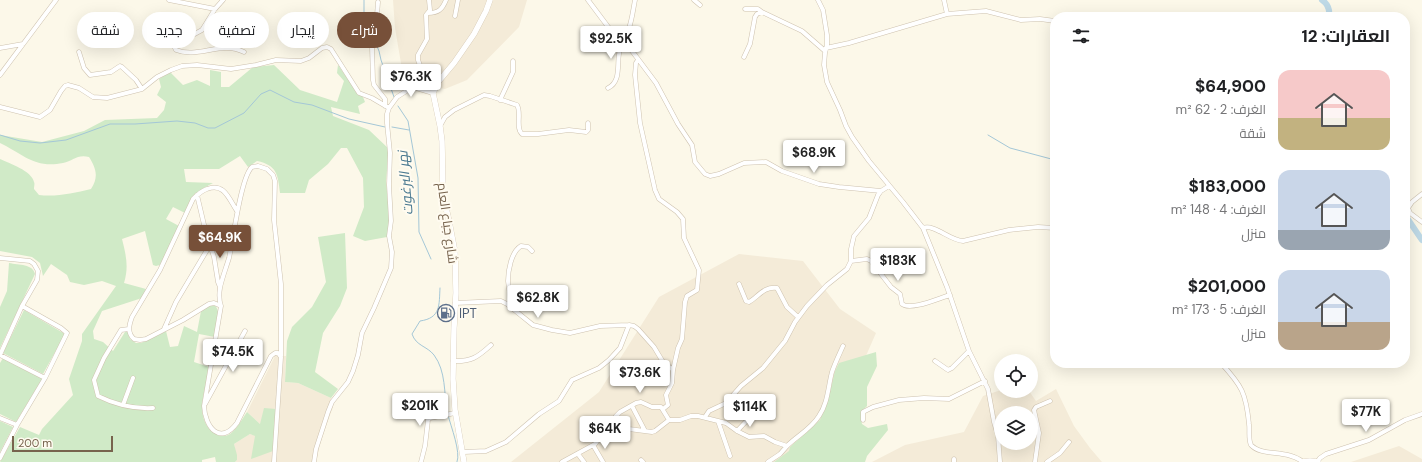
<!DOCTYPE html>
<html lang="ar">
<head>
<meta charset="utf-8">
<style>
  body { margin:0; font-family:"DM Sans",Cairo,sans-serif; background:#f2f2f2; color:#202124; direction:rtl; height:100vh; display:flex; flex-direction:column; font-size:15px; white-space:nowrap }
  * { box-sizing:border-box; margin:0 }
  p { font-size:13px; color:#757577 }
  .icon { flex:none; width:22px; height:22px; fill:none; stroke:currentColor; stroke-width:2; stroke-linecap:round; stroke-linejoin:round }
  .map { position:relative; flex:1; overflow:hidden; direction:ltr }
  .side { position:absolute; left:1050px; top:12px; width:360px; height:356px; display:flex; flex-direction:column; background:#fff; border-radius:16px; box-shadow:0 4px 16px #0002; direction:rtl }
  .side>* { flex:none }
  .banner { position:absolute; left:12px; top:12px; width:380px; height:36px; direction:rtl; display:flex; gap:8px }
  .buttons { position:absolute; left:994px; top:354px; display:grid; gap:8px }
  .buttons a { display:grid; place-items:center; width:44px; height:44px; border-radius:50%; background:#fff; box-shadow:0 4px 16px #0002; font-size:20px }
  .scale { position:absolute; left:12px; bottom:10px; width:101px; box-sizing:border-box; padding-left:4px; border:2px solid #77634d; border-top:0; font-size:11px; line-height:14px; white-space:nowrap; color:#77634d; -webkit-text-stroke:3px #fffbf0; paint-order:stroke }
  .price { position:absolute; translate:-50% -34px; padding:0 9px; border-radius:4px; background:#fff; color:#222; font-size:13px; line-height:26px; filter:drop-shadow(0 1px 2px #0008) }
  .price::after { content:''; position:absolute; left:50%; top:24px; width:12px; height:9px; margin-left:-6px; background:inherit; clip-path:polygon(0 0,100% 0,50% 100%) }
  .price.current { background:#775039; color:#fff }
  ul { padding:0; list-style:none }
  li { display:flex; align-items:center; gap:12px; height:100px; padding:0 20px }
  li span { display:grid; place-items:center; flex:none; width:112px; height:80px; border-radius:12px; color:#555 }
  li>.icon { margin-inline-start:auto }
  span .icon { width:48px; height:48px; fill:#fffc; stroke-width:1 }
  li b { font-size:17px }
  h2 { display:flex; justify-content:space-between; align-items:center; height:48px; padding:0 20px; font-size:17px }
  .chip { padding:0 14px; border-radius:18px; background:#fff; box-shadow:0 4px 16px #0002; font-size:14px; line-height:36px }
  .chip.current { background:#775039; color:#fff }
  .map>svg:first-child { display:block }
  .residential { fill:#f4ebd8; fill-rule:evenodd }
  .green { fill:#d0eac7 }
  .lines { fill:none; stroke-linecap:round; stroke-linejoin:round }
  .stream { stroke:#a4c7d7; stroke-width:1 }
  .river { stroke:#bed9e6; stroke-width:6 }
  .street-casing { stroke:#cec2af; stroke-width:5 }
  .secondary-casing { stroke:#d1c3ad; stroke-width:6 }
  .street { stroke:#fff; stroke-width:4 }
  .secondary { stroke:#fff; stroke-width:5.5 }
  .labels { text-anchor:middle; stroke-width:4; stroke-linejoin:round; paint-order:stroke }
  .street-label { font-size:13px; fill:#77634d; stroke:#fffbf0 }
  .service-label { font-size:13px; fill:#4e5e75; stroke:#fffbf0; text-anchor:start }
  .water-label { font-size:14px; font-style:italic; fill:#4a7990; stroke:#fffbf0 }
</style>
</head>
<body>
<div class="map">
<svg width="1422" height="462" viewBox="0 0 1422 462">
  <rect width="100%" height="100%" fill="#fcf8e9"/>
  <!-- residential -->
  <path class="residential" d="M393,0H527L519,27L467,80L445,89L404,81L395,28Z
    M739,254L803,261L840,309L876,333L840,415L797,462H511L599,392L659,297Z
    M275,356H286L285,382L298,383L331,398L333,407L321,440L316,462H235L237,460L234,444L250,434L256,436L260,424L247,412Z
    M1056,389L1074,426L1090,448L1102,462H872L905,445L964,432L983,396L1001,390L1029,391L1036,401ZM1001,413H1031V443H1001Z
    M1399,446L1422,459V462H1351Z"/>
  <!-- green -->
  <path class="green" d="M274,65L300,90L337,102L344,81L337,73L338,65L357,92L363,97L365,102L358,106L360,114L331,107L333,116L369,130L389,149L386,181L390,223L387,237L365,241L353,236L364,207L363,178L347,148H341L328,164L309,180L305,193H280C278,175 277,165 257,161L248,167L240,156L219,169H184L186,182L213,183C194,193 195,194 185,213L173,207L166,219L179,226L160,265L156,266L153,265L145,231L122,239C126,255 129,267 124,283L146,289L142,298L102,311L93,331L94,339L103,342L113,351L125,332H128L130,339L136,343H141L166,331L170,347L178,346L184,326L197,332L201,311L213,304C223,310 216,327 215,337L199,334L194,362L209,367C207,380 203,394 202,407C202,411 203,418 205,422C208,431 221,440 230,434C237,429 242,419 247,412L260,424L264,408L276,409L273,451L251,459L255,436L250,434L234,444L237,455V460L235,462H216L215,457L202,460V462H0L20,427L39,435L42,429L73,395L69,379L82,341V334L116,286L102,281L84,285L70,282L67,275L51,264L43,276L40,263L32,257L0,251V159C9,163 32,171 34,182C35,184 34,186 34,189L39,195C57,197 74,193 91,189C99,177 96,168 89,157C77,154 73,161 63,163C35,169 23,154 0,143V135L42,142L84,131L105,120L157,118L164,110L166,102L157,95L161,87L159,79L170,72L183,85L197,80L210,86V70L221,72V87H229L253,67Z
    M345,233L347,288L340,306L323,333L315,372L338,389L331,398L298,383L285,382L287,341L292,327L312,307L326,282L318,237Z
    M9,263C19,265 33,264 35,274L0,348V307L7,291Z
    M24,310L65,334L43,374L3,353Z
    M876,352L877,366L867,387V406C861,411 860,416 862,424L868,428L887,424L888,430L867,456L865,462H774L789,451L790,447L820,420L830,392L835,371L839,363Z
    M3,358L42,379L16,422L0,414V363Z
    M0,421L13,427L0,452Z"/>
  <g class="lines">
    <!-- stream -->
    <path class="stream" d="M364,0V13L374,40
      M376,44L379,51L381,60L394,97
      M398,106L408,121L418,178L419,232L431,259
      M392,127L409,130
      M0,135L20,141L40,143L66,140L110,124H135L177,121L195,123L208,128H215L244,113L261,94L270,90L294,102L312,105L349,119L385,127
      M988,135L1010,148L1055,160
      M440,288C439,305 441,318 420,321L412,334C416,346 427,346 434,355C446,371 444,393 447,412
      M448,415C451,427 461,452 457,462"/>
    <!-- river -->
    <path class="river" d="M1322,0C1328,4 1330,10 1329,17
      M1405,215L1422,240"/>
    <!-- street casing -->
    <g class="street-casing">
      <path id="street" d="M169,0L215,9
        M223,0L215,9L202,30L191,36L180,37L174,41L173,44L176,50C198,59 222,40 244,52
        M588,0L609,28L626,43L656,83L678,124L692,145L695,162L705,174L710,176L719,174L744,163L766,162L782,171L819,184L839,187L881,191
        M694,0L700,5
        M818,0L823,10L827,35V45L825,53L824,65L827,82L840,110L846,126L852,137L869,161L903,202L923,228L947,287L969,351L988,389L994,422L998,436L1000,462
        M944,0L947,14
        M378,2L376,28V40L372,47L373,80L374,85L385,99V106
        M745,9H758L762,12
        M428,13C438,13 442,10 446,0
        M455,16L458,0
        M0,48L23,44
        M826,48L849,43L947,14L986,11L1021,20L1040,19L1055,21
        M79,52L84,68L90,75L111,72L120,66L122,67L136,80L142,89
        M744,57L750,44L755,17L757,14L762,12L802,31L825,51
        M638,60L636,63L635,75L640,123L655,190L659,199L677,212L683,219L684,238L699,270L697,290L687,296L685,302L682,339L678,348L673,370L672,383L666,395L668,405L663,409
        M0,75L56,0
        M419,88L411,83L409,80L412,76L422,78L424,76L418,60V55L427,39L426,15L430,10L429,0
        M608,88C621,82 617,65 619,54C620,46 626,38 628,31C632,21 633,10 635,0
        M500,100L513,72V61
        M0,107L40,117L50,110L61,91L65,86L68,85L79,88L93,97L107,98L142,89L157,77L171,70L182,66L197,65L231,69L256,65L276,60L301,61L309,58L322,48L327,47L331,49L359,93L372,98L389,108
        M440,126L445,117L454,110L484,95L490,96L517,105C522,113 515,128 522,134H538L569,130L586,132L588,130V123
        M1422,194L1412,202L1408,208L1410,213L1422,222
        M197,195L206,233L214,257L218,282L220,287
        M237,211C229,199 224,182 207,189C201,191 197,195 193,199L160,270L132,317C129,325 127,333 134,339L140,340L146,339L183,320L209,304L214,303L221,306L204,406C205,427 220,446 237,423L271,356L275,353H278L281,357L274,462
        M923,228C935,224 949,240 963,241L1009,230L1038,227L1055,228
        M0,258L30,261L34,264L38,271L37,280L22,306L0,355
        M851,261L867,259L871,261L891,287L900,294L902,304C911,311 939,298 950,295
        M739,284L746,301L749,302C758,297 764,286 777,288L787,307L798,317
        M455,303L501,301L507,304L533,325L552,330L570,333L600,326L629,325
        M221,306C219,300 219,294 220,288C222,278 226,268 229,258C233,241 241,176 252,167L258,166L267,169L273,175L275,181L274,220L281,284V356
        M511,307C511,298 509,290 508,281C508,271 511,252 521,246L528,247L532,251
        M129,329L121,330L104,358L94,380L98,396C116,405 134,409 153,408
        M164,329L176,302L210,245
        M0,355L45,378
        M453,361C471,362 478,357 491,345
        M935,361L948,370L952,368L969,351
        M1221,363C1242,386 1246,393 1249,424C1250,431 1248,439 1251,445C1262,457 1287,449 1303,462
        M205,404L245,331
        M123,405L133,378
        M632,406L645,431
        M705,417L709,411L726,403L741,386L763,368L785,341L795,322L807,306L827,285L847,269L851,261V249L854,236L869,218L878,195L881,191L889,186
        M0,418L17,425
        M863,420V412L873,407L899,400L924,398L949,399L985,381
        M718,421L730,456
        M612,423L629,429L652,432L655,431L669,420H680L691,416H698L726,423L737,431L749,437L764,436L775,442L787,446L780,454L768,462
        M737,431L754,413
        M593,445L603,462
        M787,446C797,436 811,429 819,416C828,403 828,387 832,372C835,363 839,355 843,346
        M464,452L486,451L506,442L539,414L559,401L572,380L599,368L609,360L620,348L629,325L634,326L638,329L654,347L663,362L673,370
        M578,454L584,462
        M0,458L17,425L45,378L67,333L61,328L22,306
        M641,460L643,462
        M314,462L316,449L328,412L332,402L348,382L353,371L358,355L362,333L374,308L391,268L392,252L389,236L391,221L389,185L390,153L387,123V114L389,108L397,97L408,90L416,88L433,93
        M421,462L425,446L428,420L430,418L455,413
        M562,462L595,444L616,416L620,412L636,403L641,402L652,407H661L669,420
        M954,462V459
        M1035,462L1039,433L1034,410L1036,407L1050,401
        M1047,462L1060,453L1069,442
        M1317,462L1320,458L1326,454L1369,440L1405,420L1422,414"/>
    </g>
    <!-- secondary casing -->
    <g class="secondary-casing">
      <path id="secondary" d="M464,462L455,410L453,379L454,328L456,293L455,252L449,221L443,194L442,141L440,126L433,93L438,82L454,63L474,34L486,11L490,0
        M1302,462L1310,461L1318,462"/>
    </g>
    <!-- street -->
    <use href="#street" class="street"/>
    <!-- secondary -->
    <use href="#secondary" class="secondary"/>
  </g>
  <!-- icons -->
  <defs>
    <g id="fuel-ring" transform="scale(0.9)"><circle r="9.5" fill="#fffbf0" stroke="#5c6f8a" stroke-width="1.5"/><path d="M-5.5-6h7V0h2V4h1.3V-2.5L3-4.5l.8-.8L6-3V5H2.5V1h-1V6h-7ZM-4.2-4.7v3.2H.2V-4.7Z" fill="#5c6f8a"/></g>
  </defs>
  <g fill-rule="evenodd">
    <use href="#fuel-ring" x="446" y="313"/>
  </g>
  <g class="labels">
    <!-- street labels -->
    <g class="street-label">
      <text transform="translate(448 223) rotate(82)" y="5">شارع جباع العام</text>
    </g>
    <!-- service labels -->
    <g class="service-label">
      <text x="459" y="318">IPT</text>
    </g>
    <!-- water labels -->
    <g class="water-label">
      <text transform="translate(405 183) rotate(-95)" y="5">نهر البرغوت</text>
    </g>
  </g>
</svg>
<div class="buttons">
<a><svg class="icon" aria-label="locate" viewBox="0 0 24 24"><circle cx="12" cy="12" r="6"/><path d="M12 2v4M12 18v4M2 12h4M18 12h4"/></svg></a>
<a><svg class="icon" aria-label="layers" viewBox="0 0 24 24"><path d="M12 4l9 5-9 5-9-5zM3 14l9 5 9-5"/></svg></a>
</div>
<div class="scale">200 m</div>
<b class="price" style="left:611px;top:60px">$92.5K</b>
<b class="price" style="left:411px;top:98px">$76.3K</b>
<b class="price" style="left:814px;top:174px">$68.9K</b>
<b class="price current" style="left:220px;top:259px">$64.9K</b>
<b class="price" style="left:898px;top:282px">$183K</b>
<b class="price" style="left:538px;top:319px">$62.8K</b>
<b class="price" style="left:233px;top:373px">$74.5K</b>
<b class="price" style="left:640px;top:394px">$73.6K</b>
<b class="price" style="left:420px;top:427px">$201K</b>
<b class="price" style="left:750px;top:428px">$114K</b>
<b class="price" style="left:1366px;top:433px">$77K</b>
<b class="price" style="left:605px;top:450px">$64K</b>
<div class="banner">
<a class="chip current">شراء</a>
<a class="chip">إيجار</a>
<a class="chip">تصفية</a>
<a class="chip">جديد</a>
<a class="chip">شقة</a>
</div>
<section class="side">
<h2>العقارات: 12<svg class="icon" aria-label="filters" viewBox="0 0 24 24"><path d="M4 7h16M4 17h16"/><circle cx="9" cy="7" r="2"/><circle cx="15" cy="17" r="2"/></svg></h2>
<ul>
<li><span style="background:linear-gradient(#f6c9c9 60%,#c2b280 0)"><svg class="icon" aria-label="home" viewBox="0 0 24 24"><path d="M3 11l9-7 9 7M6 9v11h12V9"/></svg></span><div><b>$64,900</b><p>الغرف: 2 · 62 m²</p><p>شقة</p></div></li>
<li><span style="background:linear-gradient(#c9d6e8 75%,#9aa5b1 0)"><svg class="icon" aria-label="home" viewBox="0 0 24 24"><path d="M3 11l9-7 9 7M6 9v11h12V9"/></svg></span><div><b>$183,000</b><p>الغرف: 4 · 148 m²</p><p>منزل</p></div></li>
<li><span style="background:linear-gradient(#c9d6e8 65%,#b9a48a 0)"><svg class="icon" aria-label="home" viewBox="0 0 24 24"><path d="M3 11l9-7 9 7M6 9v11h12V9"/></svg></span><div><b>$201,000</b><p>الغرف: 5 · 173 m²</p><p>منزل</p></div></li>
</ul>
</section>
</div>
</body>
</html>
